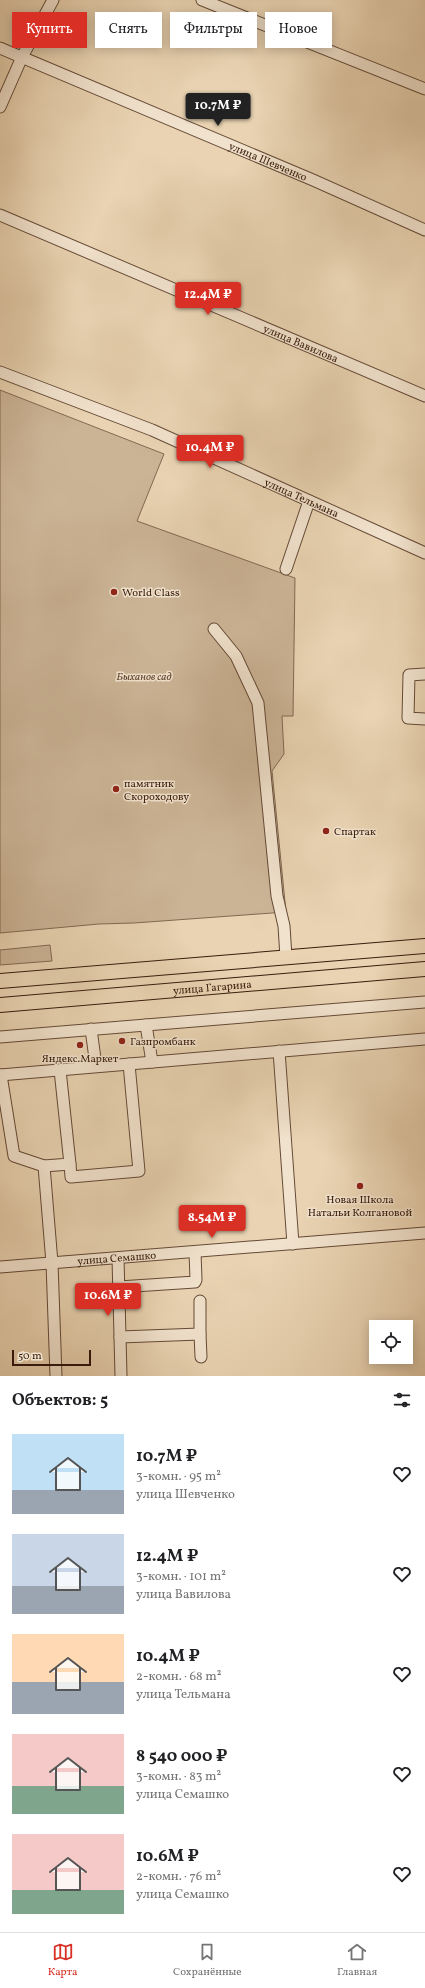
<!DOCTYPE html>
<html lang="ru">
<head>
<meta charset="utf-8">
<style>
  body { margin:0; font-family:Vollkorn,serif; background:#f2f2f2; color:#202124; height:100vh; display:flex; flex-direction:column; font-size:15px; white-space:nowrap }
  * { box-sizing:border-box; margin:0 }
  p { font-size:13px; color:#757577 }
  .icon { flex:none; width:22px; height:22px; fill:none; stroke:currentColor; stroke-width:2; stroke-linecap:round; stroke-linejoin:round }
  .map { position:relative; height:1376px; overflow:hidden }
  .side { display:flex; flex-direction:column; background:#fff; flex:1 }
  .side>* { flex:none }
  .top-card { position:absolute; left:12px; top:12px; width:401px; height:36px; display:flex; gap:8px }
  .controls { position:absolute; left:369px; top:1320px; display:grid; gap:8px }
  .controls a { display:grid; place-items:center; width:44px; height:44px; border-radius:0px; background:#fff; box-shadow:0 2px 10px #0003; font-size:20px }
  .scale { position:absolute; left:12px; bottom:10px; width:79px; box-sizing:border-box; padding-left:4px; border:2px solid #391c0c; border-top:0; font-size:11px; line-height:14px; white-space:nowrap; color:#391c0c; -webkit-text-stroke:3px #f1e2cd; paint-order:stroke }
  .price { position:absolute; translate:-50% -34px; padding:0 9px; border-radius:4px; background:#d93025; color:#fff; font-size:13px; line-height:26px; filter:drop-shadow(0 1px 2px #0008) }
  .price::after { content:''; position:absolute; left:50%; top:24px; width:12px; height:9px; margin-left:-6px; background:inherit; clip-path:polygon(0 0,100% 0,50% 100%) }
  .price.current { background:#222; color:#fff }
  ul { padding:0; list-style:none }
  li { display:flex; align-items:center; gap:12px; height:100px; padding:0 12px }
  li span { display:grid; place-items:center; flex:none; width:112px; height:80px; border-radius:0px; color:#555 }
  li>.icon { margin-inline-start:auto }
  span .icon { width:48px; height:48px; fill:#fffc; stroke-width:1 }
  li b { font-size:17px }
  h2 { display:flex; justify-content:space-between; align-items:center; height:48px; padding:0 12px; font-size:17px }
  .chip { padding:0 14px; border-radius:0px; background:#fff; box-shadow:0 2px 10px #0003; font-size:14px; line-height:36px }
  .chip.current { background:#d93025; color:#fff }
  .tab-bar { display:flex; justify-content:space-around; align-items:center; height:56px; border-top:1px solid #e0e0e0; background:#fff; font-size:11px; color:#757577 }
  .tab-bar a { display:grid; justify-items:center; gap:2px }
  .tab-bar .current { color:#d93025 }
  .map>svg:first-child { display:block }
  .green { fill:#cbb496; stroke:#826851 }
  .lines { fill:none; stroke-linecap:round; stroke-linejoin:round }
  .minor-casing { stroke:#654a36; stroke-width:13 }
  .major-casing { stroke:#391c0c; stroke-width:16 }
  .minor { stroke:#f1e2cd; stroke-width:11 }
  .major { stroke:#e9d3b2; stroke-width:14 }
  .poi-dot { fill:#8f2418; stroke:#f1e2cd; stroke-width:1.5 }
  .labels { text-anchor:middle; stroke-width:3; stroke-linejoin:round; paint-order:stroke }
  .street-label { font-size:11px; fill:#391c0c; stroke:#f1e2cd }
  .poi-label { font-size:11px; fill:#391c0c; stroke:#f1e2cd; text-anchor:start }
  .park-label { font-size:11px; font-style:italic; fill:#5e422e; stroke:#f1e2cd }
</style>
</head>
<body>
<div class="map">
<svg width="425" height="1376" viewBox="0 0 425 1376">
  <rect width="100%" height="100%" fill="#e9d3b2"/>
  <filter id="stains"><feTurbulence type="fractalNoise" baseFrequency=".005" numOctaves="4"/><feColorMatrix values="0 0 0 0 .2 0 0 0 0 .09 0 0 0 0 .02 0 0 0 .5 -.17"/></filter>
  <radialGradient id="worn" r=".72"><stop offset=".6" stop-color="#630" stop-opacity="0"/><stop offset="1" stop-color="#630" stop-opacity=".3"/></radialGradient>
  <!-- green -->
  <path class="green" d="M0,390L164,454L137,521L295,578L293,716H282L284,754L272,771L286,912L134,923L99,924L0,933Z
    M50,945L52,961L0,965V950Z"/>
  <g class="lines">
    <!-- minor casing -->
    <g class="minor-casing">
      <g id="minor">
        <path d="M202,0L425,89"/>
        <path id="s1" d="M0,48L313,180L425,230"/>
        <path d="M0,107L22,57L53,0"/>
        <path id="s2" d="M0,215L425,396"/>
        <path id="s3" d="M0,372L152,430L425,553"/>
        <path d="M286,569L309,501"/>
        <path d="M214,629L236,656L258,703L277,896L284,926L286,957"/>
        <path d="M425,674L409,675L408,718L425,719"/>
        <path d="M146,1025L152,1062"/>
        <path d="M91,1029L96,1066"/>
        <path d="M0,1037L425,1002"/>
        <path d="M279,1051L293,1244"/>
        <path d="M0,1075L425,1039"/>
        <path d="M1,1075L14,1156L44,1166L52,1263L56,1376"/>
        <path d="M70,1164L71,1177L139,1171L129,1064"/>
        <path d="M44,1166L70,1164L60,1070"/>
        <path d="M118,1258L121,1376"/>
        <path id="s4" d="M0,1267L425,1233"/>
        <path d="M119,1287L195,1282L196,1280L195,1252"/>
        <path d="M200,1334L201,1357"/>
        <path d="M120,1337L200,1334V1301"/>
      </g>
    </g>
    <!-- major casing -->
    <g class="major-casing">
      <g id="major">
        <path d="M0,981L425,946"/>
        <path id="s5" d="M0,1005L425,969"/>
      </g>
    </g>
    <!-- minor -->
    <use href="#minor" class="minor"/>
    <!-- major -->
    <use href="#major" class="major"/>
  </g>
  <!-- markers -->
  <g class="poi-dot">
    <circle cx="114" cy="592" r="4"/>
    <circle cx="116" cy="789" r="4"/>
    <circle cx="326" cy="831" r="4"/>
    <circle cx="122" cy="1041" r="4"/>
    <circle cx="80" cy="1045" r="4"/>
    <circle cx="360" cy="1186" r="4"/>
  </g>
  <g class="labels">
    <!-- street labels -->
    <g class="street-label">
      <text dy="4" stroke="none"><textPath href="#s1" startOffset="291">улица Шевченко</textPath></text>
      <text dy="4" stroke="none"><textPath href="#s2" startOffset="327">улица Вавилова</textPath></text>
      <text dy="4" stroke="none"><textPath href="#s3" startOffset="327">улица Тельмана</textPath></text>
      <text dy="4" stroke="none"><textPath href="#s5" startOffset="213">улица Гагарина</textPath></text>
      <text dy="4" stroke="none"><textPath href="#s4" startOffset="117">улица Семашко</textPath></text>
    </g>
    <!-- poi labels -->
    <g class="poi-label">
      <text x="122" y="596">World Class</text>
      <text x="124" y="787">памятник<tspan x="124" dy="13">Скороходову</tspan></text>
      <text x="334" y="835">Спартак</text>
      <text x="130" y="1045">Газпромбанк</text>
      <text x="80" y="1062" text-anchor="middle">Яндекс.Маркет</text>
      <text x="360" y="1203" text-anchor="middle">Новая Школа<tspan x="360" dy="13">Натальи Колгановой</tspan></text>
    </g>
    <!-- park labels -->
    <g class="park-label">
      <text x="144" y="680">Быханов сад</text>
    </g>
  </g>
  <rect width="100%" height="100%" filter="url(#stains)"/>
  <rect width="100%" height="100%" fill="url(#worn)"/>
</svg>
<div class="controls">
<a><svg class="icon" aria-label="locate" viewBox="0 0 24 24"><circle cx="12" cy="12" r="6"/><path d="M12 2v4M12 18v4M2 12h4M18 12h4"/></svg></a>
</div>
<div class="scale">50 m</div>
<b class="price current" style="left:218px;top:127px">10.7M ₽</b>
<b class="price" style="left:208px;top:316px">12.4M ₽</b>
<b class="price" style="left:210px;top:469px">10.4M ₽</b>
<b class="price" style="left:212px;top:1239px">8.54M ₽</b>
<b class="price" style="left:108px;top:1317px">10.6M ₽</b>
<div class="top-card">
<a class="chip current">Купить</a>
<a class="chip">Снять</a>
<a class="chip">Фильтры</a>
<a class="chip">Новое</a>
</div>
</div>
<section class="side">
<h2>Объектов: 5<svg class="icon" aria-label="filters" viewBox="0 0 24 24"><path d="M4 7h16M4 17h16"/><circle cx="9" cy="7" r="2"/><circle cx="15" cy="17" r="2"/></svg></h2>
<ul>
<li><span style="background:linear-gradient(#bfe0f5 70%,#9aa5b1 0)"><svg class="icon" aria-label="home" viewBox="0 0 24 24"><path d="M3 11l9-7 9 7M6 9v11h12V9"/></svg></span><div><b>10.7M ₽</b><p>3-комн. · 95 m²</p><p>улица Шевченко</p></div><svg class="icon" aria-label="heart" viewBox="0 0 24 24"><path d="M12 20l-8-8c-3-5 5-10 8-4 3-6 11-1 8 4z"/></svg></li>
<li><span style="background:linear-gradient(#c9d6e8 65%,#9aa5b1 0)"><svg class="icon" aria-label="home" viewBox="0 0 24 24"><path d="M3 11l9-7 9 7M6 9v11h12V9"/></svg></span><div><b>12.4M ₽</b><p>3-комн. · 101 m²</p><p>улица Вавилова</p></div><svg class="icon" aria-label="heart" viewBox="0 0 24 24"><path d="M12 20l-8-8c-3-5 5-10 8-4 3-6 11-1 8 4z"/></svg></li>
<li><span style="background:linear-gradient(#ffd9b3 60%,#9aa5b1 0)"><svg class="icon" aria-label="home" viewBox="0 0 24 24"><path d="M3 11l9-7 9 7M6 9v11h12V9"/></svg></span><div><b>10.4M ₽</b><p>2-комн. · 68 m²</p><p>улица Тельмана</p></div><svg class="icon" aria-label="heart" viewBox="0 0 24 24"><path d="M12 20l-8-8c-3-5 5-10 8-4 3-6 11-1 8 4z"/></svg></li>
<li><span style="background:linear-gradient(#f6c9c9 65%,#7fa58c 0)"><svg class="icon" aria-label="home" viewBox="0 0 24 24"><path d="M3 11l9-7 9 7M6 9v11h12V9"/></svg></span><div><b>8 540 000 ₽</b><p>3-комн. · 83 m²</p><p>улица Семашко</p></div><svg class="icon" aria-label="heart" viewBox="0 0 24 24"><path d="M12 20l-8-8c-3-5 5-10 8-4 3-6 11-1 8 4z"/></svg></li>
<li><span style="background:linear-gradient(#f6c9c9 70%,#7fa58c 0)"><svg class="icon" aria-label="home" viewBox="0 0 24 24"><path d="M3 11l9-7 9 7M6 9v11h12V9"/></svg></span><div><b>10.6M ₽</b><p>2-комн. · 76 m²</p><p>улица Семашко</p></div><svg class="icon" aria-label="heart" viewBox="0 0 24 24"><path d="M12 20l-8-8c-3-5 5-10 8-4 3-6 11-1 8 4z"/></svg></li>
</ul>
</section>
<nav class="tab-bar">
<a class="current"><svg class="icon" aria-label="map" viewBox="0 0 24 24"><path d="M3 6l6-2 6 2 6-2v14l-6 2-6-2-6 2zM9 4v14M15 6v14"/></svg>Карта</a>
<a><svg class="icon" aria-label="saved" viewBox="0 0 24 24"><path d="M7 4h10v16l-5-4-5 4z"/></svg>Сохранённые</a>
<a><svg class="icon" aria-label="home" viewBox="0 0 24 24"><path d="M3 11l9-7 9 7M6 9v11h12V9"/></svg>Главная</a>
</nav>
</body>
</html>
